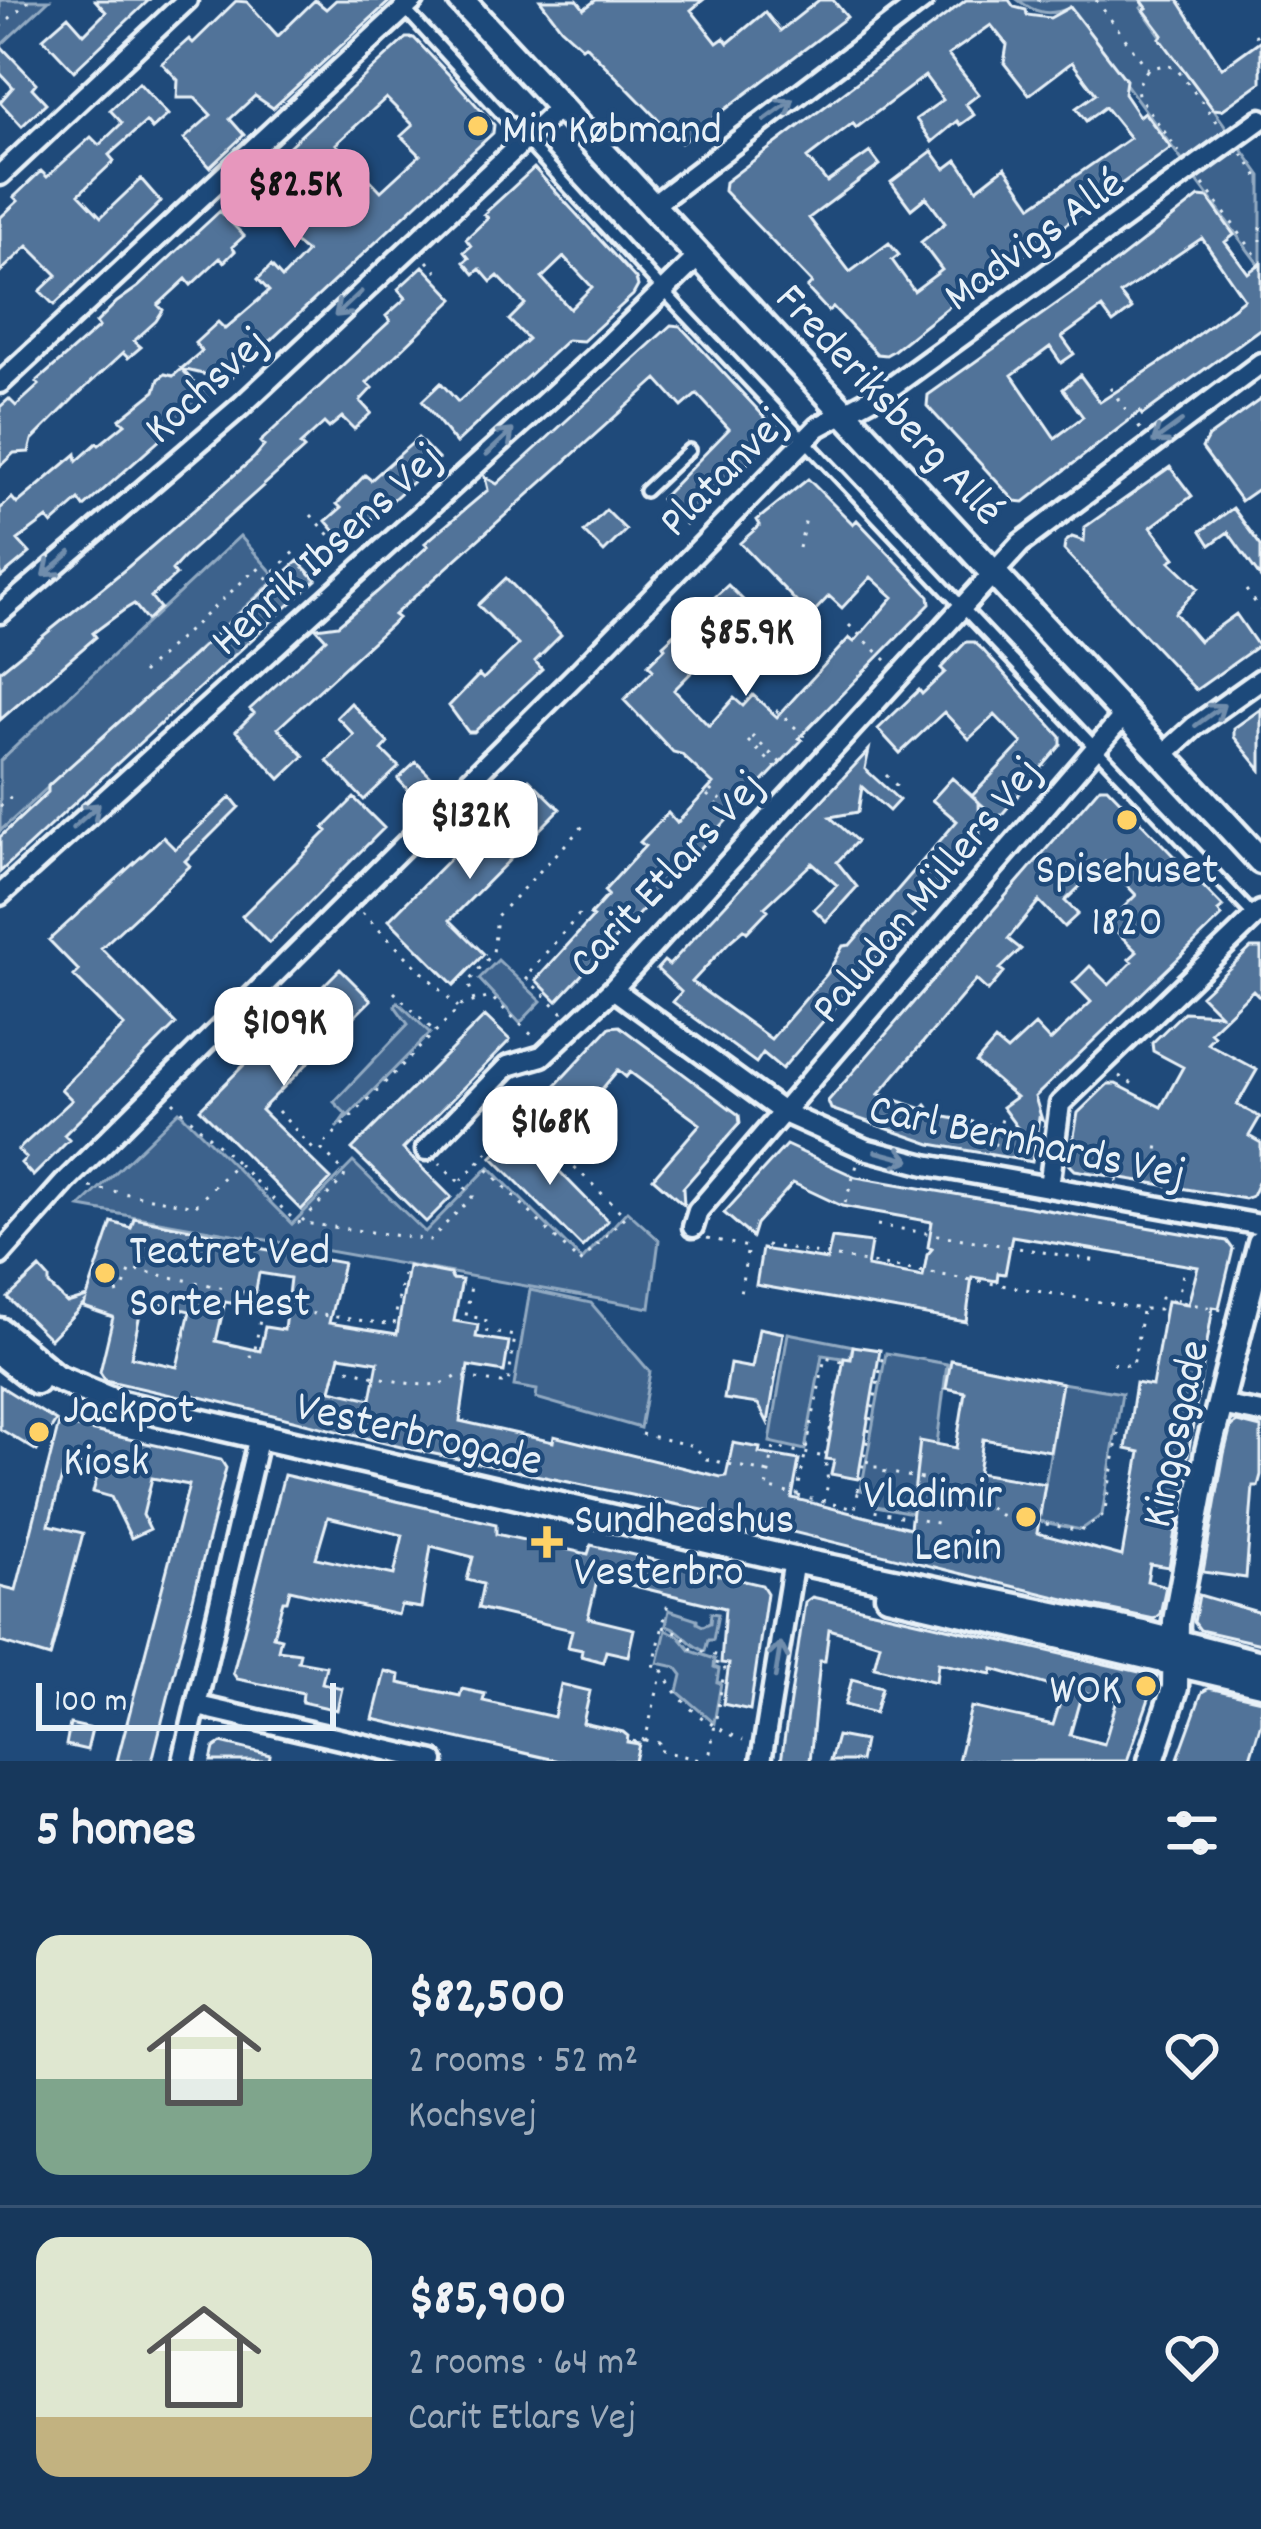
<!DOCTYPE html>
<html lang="en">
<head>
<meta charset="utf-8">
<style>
  body { margin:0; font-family:Dekko,sans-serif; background:#244365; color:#f1f3f6; height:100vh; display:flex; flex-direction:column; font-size:45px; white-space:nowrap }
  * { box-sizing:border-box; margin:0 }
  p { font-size:39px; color:#9eacbb }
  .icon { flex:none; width:66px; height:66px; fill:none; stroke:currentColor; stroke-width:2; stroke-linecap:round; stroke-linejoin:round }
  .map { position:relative; height:1761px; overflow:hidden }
  .details { display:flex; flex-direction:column; background:#17385c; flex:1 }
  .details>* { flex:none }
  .scale { position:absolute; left:36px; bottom:30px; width:300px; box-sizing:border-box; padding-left:12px; border:6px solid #e8f1f8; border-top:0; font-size:33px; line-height:42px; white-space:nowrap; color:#e8f1f8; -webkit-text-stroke:9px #1f4a7a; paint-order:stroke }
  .price { position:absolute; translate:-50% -102px; padding:0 27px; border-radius:24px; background:#fff; color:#222; font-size:39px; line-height:78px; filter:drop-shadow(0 3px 6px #0008) }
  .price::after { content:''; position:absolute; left:50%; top:72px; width:36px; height:27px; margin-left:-18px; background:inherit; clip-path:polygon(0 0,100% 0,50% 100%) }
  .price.selected { background:#e797bd; color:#111 }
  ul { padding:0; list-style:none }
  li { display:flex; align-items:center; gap:36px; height:300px; padding:0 36px }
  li+li { border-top:3px solid #365272 }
  li span { display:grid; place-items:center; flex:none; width:336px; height:240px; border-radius:24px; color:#555 }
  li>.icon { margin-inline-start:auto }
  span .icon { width:144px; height:144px; fill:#fffc; stroke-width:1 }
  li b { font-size:51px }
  h2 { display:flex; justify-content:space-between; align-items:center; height:144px; padding:0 36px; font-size:51px }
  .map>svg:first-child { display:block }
  .green { fill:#3c628c; stroke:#92aac2; stroke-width:3 }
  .building { fill:#517399; stroke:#e8f1f8; stroke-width:3; fill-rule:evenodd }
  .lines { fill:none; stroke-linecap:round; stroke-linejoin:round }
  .service-casing { stroke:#e8f1f8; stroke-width:18 }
  .minor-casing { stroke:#e8f1f8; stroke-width:27 }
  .tertiary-casing { stroke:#e8f1f8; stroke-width:33 }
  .path { stroke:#e8f1f8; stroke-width:3; stroke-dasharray:3 9; stroke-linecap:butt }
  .service { stroke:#1f4a7a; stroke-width:9 }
  .minor { stroke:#1f4a7a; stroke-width:18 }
  .tertiary { stroke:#1f4a7a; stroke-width:24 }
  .oneway { stroke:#6f8dac }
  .poi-dot { fill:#ffd166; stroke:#1f4a7a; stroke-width:4.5 }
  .labels { text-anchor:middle; stroke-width:9; stroke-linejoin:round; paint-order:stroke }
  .poi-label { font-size:45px; fill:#e8f1f8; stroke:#1f4a7a; text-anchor:start }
  .street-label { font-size:45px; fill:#e8f1f8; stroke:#1f4a7a }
</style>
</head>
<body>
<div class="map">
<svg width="1261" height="1761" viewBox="0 0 1261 1761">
  <rect width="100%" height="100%" fill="#1f4a7a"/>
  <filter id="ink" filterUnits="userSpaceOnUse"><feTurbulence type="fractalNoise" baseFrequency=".00833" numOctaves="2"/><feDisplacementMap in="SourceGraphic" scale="24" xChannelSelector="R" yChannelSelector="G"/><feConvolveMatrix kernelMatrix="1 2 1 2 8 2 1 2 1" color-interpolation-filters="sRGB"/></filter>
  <g filter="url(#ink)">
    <!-- green -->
    <path class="green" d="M0,0H49L0,46Z
      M1018,0H1141L1144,5L1141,8L1261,176V268L1070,8C1049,16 1036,14 1018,0Z
      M240,536L277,578L0,831V761Z
      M498,960L541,1001L520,1023L479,979Z
      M398,1002L430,1033L336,1128L346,1114L334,1102L408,1024L395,1006Z
      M179,1111L292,1224L353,1162L425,1232L489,1167L582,1260L627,1211L659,1240L650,1308L80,1207Z
      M530,1290L591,1303L650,1372L640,1428L536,1398L537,1390L514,1386Z
      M788,1333L853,1346L849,1359L822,1355L805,1450L770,1442Z
      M886,1353L947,1364L928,1516L876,1506L878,1494L861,1490Z
      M1062,1383L1122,1393L1102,1515L1081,1530L1039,1521Z
      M669,1610L697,1619V1623L703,1626L710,1623L711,1613L718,1614L713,1640H708L705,1651C688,1646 684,1630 666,1625Z
      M666,1630L678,1635L691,1651L715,1659L714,1667L719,1669L717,1682L721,1683L714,1723L678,1692L682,1675L676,1667L658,1663Z"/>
    <!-- building -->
    <path class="building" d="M95,0H149L74,71L43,38L68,16L84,34L106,12Z
      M315,0L326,9L336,0H391L273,108L255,96L230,119L244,135L210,167L184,139L211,115L195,98H177L178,80L162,63L189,39L193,43L236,1L247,2L278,36Z
      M540,0H577L584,9L596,0H703L691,10L717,43L724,38L728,43L765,12L780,31L819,0H833L847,17L681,143L585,45L582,47L561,28Z
      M966,0H1009L1014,7L1026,10L1027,15L1050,18L1070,7L1126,80L1124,94L1139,116L1144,112L1171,148L1021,257L1013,256L893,351L886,355L877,354L833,307L828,311L807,288L812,283L724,191L725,182ZM991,25L1007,45L1004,63L1029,95L1072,62L1096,94L1076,108L1086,121L1105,107L1130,138L1032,206L1005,167L977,189L957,160L945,169L932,151L891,182L911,209L926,197L945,223L921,242L942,270L914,291L892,260L899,255L889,243L850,272L809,218L880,165L870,152L827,182L807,158L853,123L856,128L925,76L943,100L916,119L932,142L957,121L960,125L974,115L966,104L979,94L948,55Z
      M1141,0H1178L1222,68L1261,40V82L1222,110L1213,109L1160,38L1163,35L1144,10L1147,8Z
      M406,38H414L452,78L494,125L493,133L228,380L182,369L207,398L84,507L79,500L52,524L47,518L18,540L30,553L0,578V509L12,498L17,504L76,454L77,461L97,443L99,445L125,424L120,419L155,391L159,379L165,374L173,376L202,351L195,343L218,322L225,329L269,291L258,279L271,266L282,278L307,252L289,238L326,203L298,172L269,198L247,175L267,157L272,162ZM386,98L413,125L401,136L420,155L381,191L336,144Z
      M0,45L36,83L32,88L46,103L22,126L0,102L13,87L0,73Z
      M139,83L168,115L152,129L146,122L109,155L114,161L79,194L101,217L141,179L161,202L54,305L40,291L57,275L28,246L0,272V218L18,201L14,197L41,171L47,177L91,137L99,145L122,123L110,110Z
      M534,168L636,279L638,286L633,295L583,341L567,340L456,443L422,401L441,383L458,402L528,339L509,320L525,304L498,276L491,282L480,269L474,274L464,262L469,258L464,252L471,246L466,239L488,218L484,214ZM564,257L592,287L570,309L542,278Z
      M1199,197L1208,198L1234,235L1225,242L1248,273L1261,263V328L1142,415L1140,412L1024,502L1015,501L927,406L928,395L1116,262ZM1202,238L1244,299L1172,355L1100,402L1080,375L1063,389L1083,417L1055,438L1012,375L1050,347L1061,363L1074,354L1062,337L1102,308L1113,323L1132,309L1120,294Z
      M220,211L244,236L232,247L235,251L224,262L220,258L191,285L186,279L158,305L163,310L156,321L134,341L141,347L128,358L123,353L74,398L32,440L29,452L14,453L0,466V407L9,399L16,406L39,385L36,382L99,327L96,323L117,302L138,287Z
      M423,266L454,299L367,383L372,388L360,401L371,413L354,429L342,417L329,428L324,423L300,445L304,449L183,558L172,570L176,575L151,597L160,608L147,620L134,604L124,610L93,633L96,637L0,720V671L128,567L254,458L264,446L260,442L390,321L386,316L406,298L398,289Z
      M671,325L680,326L771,424L757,438L763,443L753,453L756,455L686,524L661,499L729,429L697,394L682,407L657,379L394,615L398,618L278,728L304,756L280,779L236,731L254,713L250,709L326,639L316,628L338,625L377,592L428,546L425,543L488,490L485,477L497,484Z
      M1261,399V487L1241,501L1202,448L1208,437Z
      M418,438L438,459L345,543L326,521L341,508L337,504L365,475L371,480Z
      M1170,467L1192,496L1151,527L1175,558L1170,561L1198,588L1175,613L1199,641L1236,614L1258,646L1196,690L1064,550L1065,542L1072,537L1084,541L1085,527Z
      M808,479L853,524L857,520L929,596L930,604L799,738L802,740L557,1001L536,980L593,917L590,915L608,895L604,891L645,846L640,842L668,813L677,823L713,784L681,754L673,752L624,700L653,670L648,665L665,648L663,645L728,585L753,610L674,690L709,726L734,698L743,706L753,695L777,717L849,638L854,642L893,597L871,577L842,608L829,596L810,616L740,543L760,525L757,520Z
      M1233,508L1261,546V578L1228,532L1210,545L1201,531Z
      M606,510L626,530L604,552L584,532Z
      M298,561L316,580L0,872V837L48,792V786Z
      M506,578L561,635L535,661L542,669L474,732H468L449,706L479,675L483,679L518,645L478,605Z
      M966,642H974L983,650L1061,737V745L998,819L972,796L1022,743L995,715L969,739L944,712L900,753L878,729L919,690L922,694L945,672L941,668Z
      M351,703L388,743L382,750L399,767L364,800L327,761L354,735L337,717Z
      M1261,709V770L1234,737V728Z
      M869,750L865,769L899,800L889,811L862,787L858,812L830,817L857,841L837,862L857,887L826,921L814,909L837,885L812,863L765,907L768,910L747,932L744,929L729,942L692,982L771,1039L827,974L843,946L850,945L957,821L932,800L952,778L979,802L980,839L782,1069L763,1053L756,1063L673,1002L681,992L657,969L664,961L669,965Z
      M416,762L432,778L414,796L398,779Z
      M529,779L560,809L450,920L484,954L454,985L389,920Z
      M1100,787H1107L1223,907L1218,911L1222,916L1035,1097L1042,1120L1039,1118L1032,1162L931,1144L831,1109L828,1101ZM1105,862L1136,895L1108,923L1137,952L1129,959L1132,962L1109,985L1090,966L1073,983L1091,1002L1050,1041L1035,1025L1007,1051L995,1041L976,1063L1016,1097L1002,1107L1019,1130L934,1115L926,1105L922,1109L879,1094L976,980L988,991L1004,972L1000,969L1021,949L1008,939L1039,901L1064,927L1078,914L1065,901Z
      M231,797L239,807L185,861L190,866L101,948L176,1024L64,1135L69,1140L33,1176L21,1163L26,1158L18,1150L72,1100L61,1089L124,1026L74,976L79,971L49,940L163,837L175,849Z
      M354,798L384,828L269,943L242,916L327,831L324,828Z
      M1251,948H1261V998L1253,990L1210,1032L1214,1036L1207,1043L1257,1070L1237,1105L1260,1117L1249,1136L1261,1143V1176L1252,1196L1245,1199L1075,1170L1069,1164L1078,1113L1108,1084H1116L1161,1107L1183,1067L1153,1051L1152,1043L1184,1012L1220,1014L1201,995Z
      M340,969L371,1000L261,1110L331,1179L301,1210L200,1109Z
      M485,1016L510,1040L403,1149L451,1197L426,1222L352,1149Z
      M619,1026L739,1115L740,1123L683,1188L684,1205L653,1178L700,1124L630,1072L626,1077L618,1070L591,1102L585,1097L573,1110L552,1089L610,1027Z
      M519,1130L608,1221L582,1247L492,1157Z
      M786,1145L856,1177L1227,1241L1233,1249L1219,1308L1213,1307L1169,1567L1150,1564L1147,1581L1166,1586L1160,1614L1154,1619L1093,1606L703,1510L401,1447L185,1393L184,1398L105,1380L100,1372L113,1317L84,1307L85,1303L50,1339L8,1298L40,1268L49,1278V1285L67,1303L87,1297L112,1222L131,1228L134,1218L220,1235L218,1241L343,1263L329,1323L397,1334L408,1266L450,1274L452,1279L462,1280L454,1321L478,1325L476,1337L509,1342L504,1372L468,1366L460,1421L553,1442L554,1436L721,1477L726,1476L733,1443L760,1448L759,1453L799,1460L792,1498L910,1528L920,1441L956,1448L965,1392L946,1388L951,1360L1062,1383L1050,1451L983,1439L978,1473L1045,1484L1037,1533L1122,1556L1140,1452L1126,1449L1136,1383L1152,1386L1167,1301L1188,1304L1198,1267L1012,1236L1005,1274L998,1273L997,1281L972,1277L966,1322L756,1285L762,1249L827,1260L832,1238L871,1243L867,1267L923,1277L927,1255L932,1249L928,1247L932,1222L842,1206L793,1183L756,1224L752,1237L724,1213ZM259,1273L290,1278L284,1330L265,1327L260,1351L216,1341L225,1302L253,1307ZM143,1300L190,1311L177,1367L131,1357ZM340,1356L378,1362L371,1399L331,1390Z
      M759,1328L783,1333L768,1423L758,1404L724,1399L730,1364L752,1368Z
      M853,1346L880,1350L858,1479L831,1474L834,1460L826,1459L844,1358L851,1359Z
      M0,1386L56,1421L37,1451L0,1429Z
      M1237,1422L1261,1428V1475L1258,1486H1253L1246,1578L1203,1572L1224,1454L1231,1426Z
      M59,1423L221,1460L226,1468L152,1761H117L189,1485L152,1478L143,1515L150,1529L131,1538L111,1497L93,1492L99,1470L66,1462L49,1525L83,1533L50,1657L0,1642V1586L16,1590Z
      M284,1475L496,1524V1534L588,1554L591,1545L762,1585L767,1593L750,1710L723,1704L729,1664L721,1663L725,1608L622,1583L597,1581L588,1618L634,1629L628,1656L606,1651L603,1662L581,1656L582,1650L568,1647L572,1630L478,1608L483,1584L467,1580L473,1557L431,1546L421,1608L401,1605L398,1615L290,1590L287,1601H283L273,1636L281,1638L278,1650L300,1653L298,1661L326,1666L322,1683L342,1688L337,1710L302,1702L303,1693L237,1679L233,1673ZM328,1517L403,1535L394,1575L316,1558Z
      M1199,1595L1261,1613V1644L1200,1630L1194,1622Z
      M812,1597L1157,1676L1127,1761H958L971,1707L1053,1725L1064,1690L993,1669L992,1674L938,1663L936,1682L874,1667L880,1644L829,1629L825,1661H820L810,1761H781L805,1602ZM1082,1692L1117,1700L1104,1744L1070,1735Z
      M385,1671L400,1675L399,1683L460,1696L462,1689L485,1694L483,1701L554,1717L561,1684L590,1691L583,1723L623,1732L628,1736L627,1742L639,1744L635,1761H560L373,1719Z
      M852,1679L882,1687L875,1713L845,1705Z
      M1209,1688L1261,1700V1722L1249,1761H1177L1202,1692Z
      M70,1724L92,1729L87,1750L66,1745Z
      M837,1736L864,1741L860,1761H830Z
      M221,1743L270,1755L269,1761H211L214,1748Z"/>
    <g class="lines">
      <!-- service casing -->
      <g class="service-casing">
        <path id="service" d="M405,9L663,290L1254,916
          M645,491L689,450"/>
      </g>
      <!-- minor casing -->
      <g class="minor-casing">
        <path id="minor" d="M0,175L187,0
          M652,206L923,0
          M0,383L414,0
          M0,613L241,406L560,107
          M1163,755L1195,726L1261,679
          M0,895L596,356L699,256
          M613,989L784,1113L865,1149L926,1165L1261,1225
          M426,1150L508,1066L542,1056L613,989L1021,543L1261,363
          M1049,1187L1060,1104L1261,911
          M693,1227L698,1211L1125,714
          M0,1255L65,1182L580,671L818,427L890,388L1261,119
          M1221,1405L1261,1413
          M198,1706L434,1761
          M183,1761L259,1436
          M761,1761L794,1560"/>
      </g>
      <!-- tertiary casing -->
      <g class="tertiary-casing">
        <path id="tertiary" d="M461,0L1261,861
          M0,1331L55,1377L117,1403L794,1560L1144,1634L1261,1664
          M0,1353L36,1381
          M888,1595L1261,1683
          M1151,1761L1175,1688L1176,1621L1208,1451L1261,1243"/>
      </g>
      <!-- path -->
      <path class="path" d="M1037,0H1049
        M1096,0L1148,69L1164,65L1176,68L1218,123
        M0,27L30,0
        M1255,34L1261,43
        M1147,70L1137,87L1138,95L1179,152
        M1242,154L1261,181
        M1203,184L1261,262
        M1261,227V241
        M427,261L438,273
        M1110,388L1141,430
        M311,515L339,545L341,556
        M799,548L807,514
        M1246,590L1261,610
        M849,625L887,661
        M142,673L257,568L267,578L300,547
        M776,710L810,741
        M752,736L786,768
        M748,741L781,772
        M886,775L900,789
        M710,790L740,817
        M707,795L737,822
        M0,807L15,793
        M362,913L458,1007
        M394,992L435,1032
        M474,1001L468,982L493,953L497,916L587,822
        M563,1013L525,977L584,909
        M1119,1076L1133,1084
        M173,1102L236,1162
        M278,1111L314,1150L318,1149
        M991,1157L1002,1119
        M479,1161L580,1263L625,1216L522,1116L512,1089
        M461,1180L521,1118
        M1117,1182L1123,1149
        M1151,1185L1158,1145
        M90,1187L195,1206L237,1163L296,1222L430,1240L473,1196L440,1163
        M845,1203L857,1165
        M302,1221L344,1178L345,1173L320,1148L462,1005L491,997L534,1037
        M877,1225L1098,1261
        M707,1238L748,1247L739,1299
        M766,1245L1142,1309H1159L1161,1298L1222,1310
        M116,1293L122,1291L131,1269L264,1296L254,1355L244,1358
        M1177,1301L1183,1274
        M264,1307L394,1325L404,1269
        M1113,1363L1133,1366L1142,1311
        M348,1369C378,1375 431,1397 457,1376L508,1384L515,1336L485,1331L486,1319L466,1316L471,1286
        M641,1434L694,1446L706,1459L769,1473
        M866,1461L876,1464V1470L932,1481
        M858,1491L883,1353
        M798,1496L855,1509L858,1493L875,1497L873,1511L937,1523
        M979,1501L1000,1515L1081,1531L1104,1515L1119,1429
        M824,1502L828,1483L825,1457L843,1361L825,1357C816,1403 806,1449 797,1495L766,1488L774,1447L825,1457
        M670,1594L654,1665L663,1668L645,1740L659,1743L658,1750L704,1761
        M663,1627L680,1633L692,1649L719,1656L717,1665L725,1667L710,1753L706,1759
        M663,1670C681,1707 706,1724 743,1740
        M634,1743L635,1738L644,1740"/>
      <!-- service -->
      <use href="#service" class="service"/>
      <!-- minor -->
      <use href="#minor" class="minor"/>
      <!-- tertiary -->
      <use href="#tertiary" class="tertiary"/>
    </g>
    <!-- one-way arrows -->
    <defs><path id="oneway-shaft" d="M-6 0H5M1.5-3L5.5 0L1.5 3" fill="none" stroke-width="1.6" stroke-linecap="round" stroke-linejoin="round" transform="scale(3)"/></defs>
    <g class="oneway">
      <use href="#oneway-shaft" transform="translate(779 110) rotate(-36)"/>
      <use href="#oneway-shaft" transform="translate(348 304) rotate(137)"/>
      <use href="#oneway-shaft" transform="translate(1167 432) rotate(144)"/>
      <use href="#oneway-shaft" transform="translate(500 442) rotate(-43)"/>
      <use href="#oneway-shaft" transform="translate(57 564) rotate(139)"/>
      <use href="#oneway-shaft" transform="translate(1210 715) rotate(-36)"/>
      <use href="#oneway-shaft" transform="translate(86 816) rotate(-42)"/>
      <use href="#oneway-shaft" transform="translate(893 1156) rotate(15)"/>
      <use href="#oneway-shaft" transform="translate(778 1660) rotate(-81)"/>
    </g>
  </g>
  <!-- markers -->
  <g class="poi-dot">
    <circle cx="478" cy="126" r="12"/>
    <circle cx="1127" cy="820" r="12"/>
    <circle cx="105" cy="1273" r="12"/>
    <circle cx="39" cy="1432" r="12"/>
    <circle cx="1026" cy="1517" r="12"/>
    <path d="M541 1524h12v12h12v12h-12v12h-12v-12h-12v-12h12z"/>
    <circle cx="1146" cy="1686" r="12"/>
  </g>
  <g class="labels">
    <!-- poi labels -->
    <g class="poi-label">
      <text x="502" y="142">Min Købmand</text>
      <text x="1127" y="882" text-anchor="middle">Spisehuset<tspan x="1127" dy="52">1820</tspan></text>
      <text x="129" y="1263">Teatret Ved<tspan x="129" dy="52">Sorte Hest</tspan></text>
      <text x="63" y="1422">Jackpot<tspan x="63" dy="52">Kiosk</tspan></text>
      <text x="1002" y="1507" text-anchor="end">Vladimir<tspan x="1002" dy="52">Lenin</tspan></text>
      <text x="574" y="1532">Sundhedshus<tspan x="574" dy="52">Vesterbro</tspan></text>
      <text x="1122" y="1702" text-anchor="end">WOK</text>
    </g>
    <!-- street labels -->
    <g class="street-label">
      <text transform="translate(1032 237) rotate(-36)" y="16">Madvigs Allé</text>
      <text transform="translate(204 383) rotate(-42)" y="16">Kochsvej</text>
      <text transform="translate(892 402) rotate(47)" y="16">Frederiksberg Allé</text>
      <text transform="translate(721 470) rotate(-45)" y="16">Platanvej</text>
      <text transform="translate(324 547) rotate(-42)" y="16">Henrik Ibsens Vej</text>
      <text transform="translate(664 872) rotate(-47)" y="16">Carit Etlars Vej</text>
      <text transform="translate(924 888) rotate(-50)" y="16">Paludan Müllers Vej</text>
      <text transform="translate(1028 1138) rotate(12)" y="16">Carl Bernhards Vej</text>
      <text transform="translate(420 1430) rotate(13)" y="16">Vesterbrogade</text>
      <text transform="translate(1172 1433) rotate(-78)" y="16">Kingosgade</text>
    </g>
  </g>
</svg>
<div class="scale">100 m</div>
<b class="price selected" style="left:295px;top:251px">$82.5K</b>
<b class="price" style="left:746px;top:699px">$85.9K</b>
<b class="price" style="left:470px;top:882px">$132K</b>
<b class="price" style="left:284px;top:1089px">$109K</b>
<b class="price" style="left:550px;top:1188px">$168K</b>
</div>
<section class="details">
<h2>5 homes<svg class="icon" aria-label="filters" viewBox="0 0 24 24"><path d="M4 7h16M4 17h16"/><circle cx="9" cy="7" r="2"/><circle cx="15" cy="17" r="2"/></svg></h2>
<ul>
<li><span style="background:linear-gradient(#dfe7d0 60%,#7fa58c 0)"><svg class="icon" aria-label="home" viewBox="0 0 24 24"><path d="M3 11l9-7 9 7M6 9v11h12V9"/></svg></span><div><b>$82,500</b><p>2 rooms · 52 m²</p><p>Kochsvej</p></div><svg class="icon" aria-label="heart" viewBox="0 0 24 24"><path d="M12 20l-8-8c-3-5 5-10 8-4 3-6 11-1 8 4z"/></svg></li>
<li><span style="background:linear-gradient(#dfe7d0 75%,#c2b280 0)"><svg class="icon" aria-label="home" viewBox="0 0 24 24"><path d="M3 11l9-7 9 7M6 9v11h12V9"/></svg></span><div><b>$85,900</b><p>2 rooms · 64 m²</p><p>Carit Etlars Vej</p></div><svg class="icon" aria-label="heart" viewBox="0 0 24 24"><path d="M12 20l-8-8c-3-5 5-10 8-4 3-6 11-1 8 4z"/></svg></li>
</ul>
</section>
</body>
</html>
